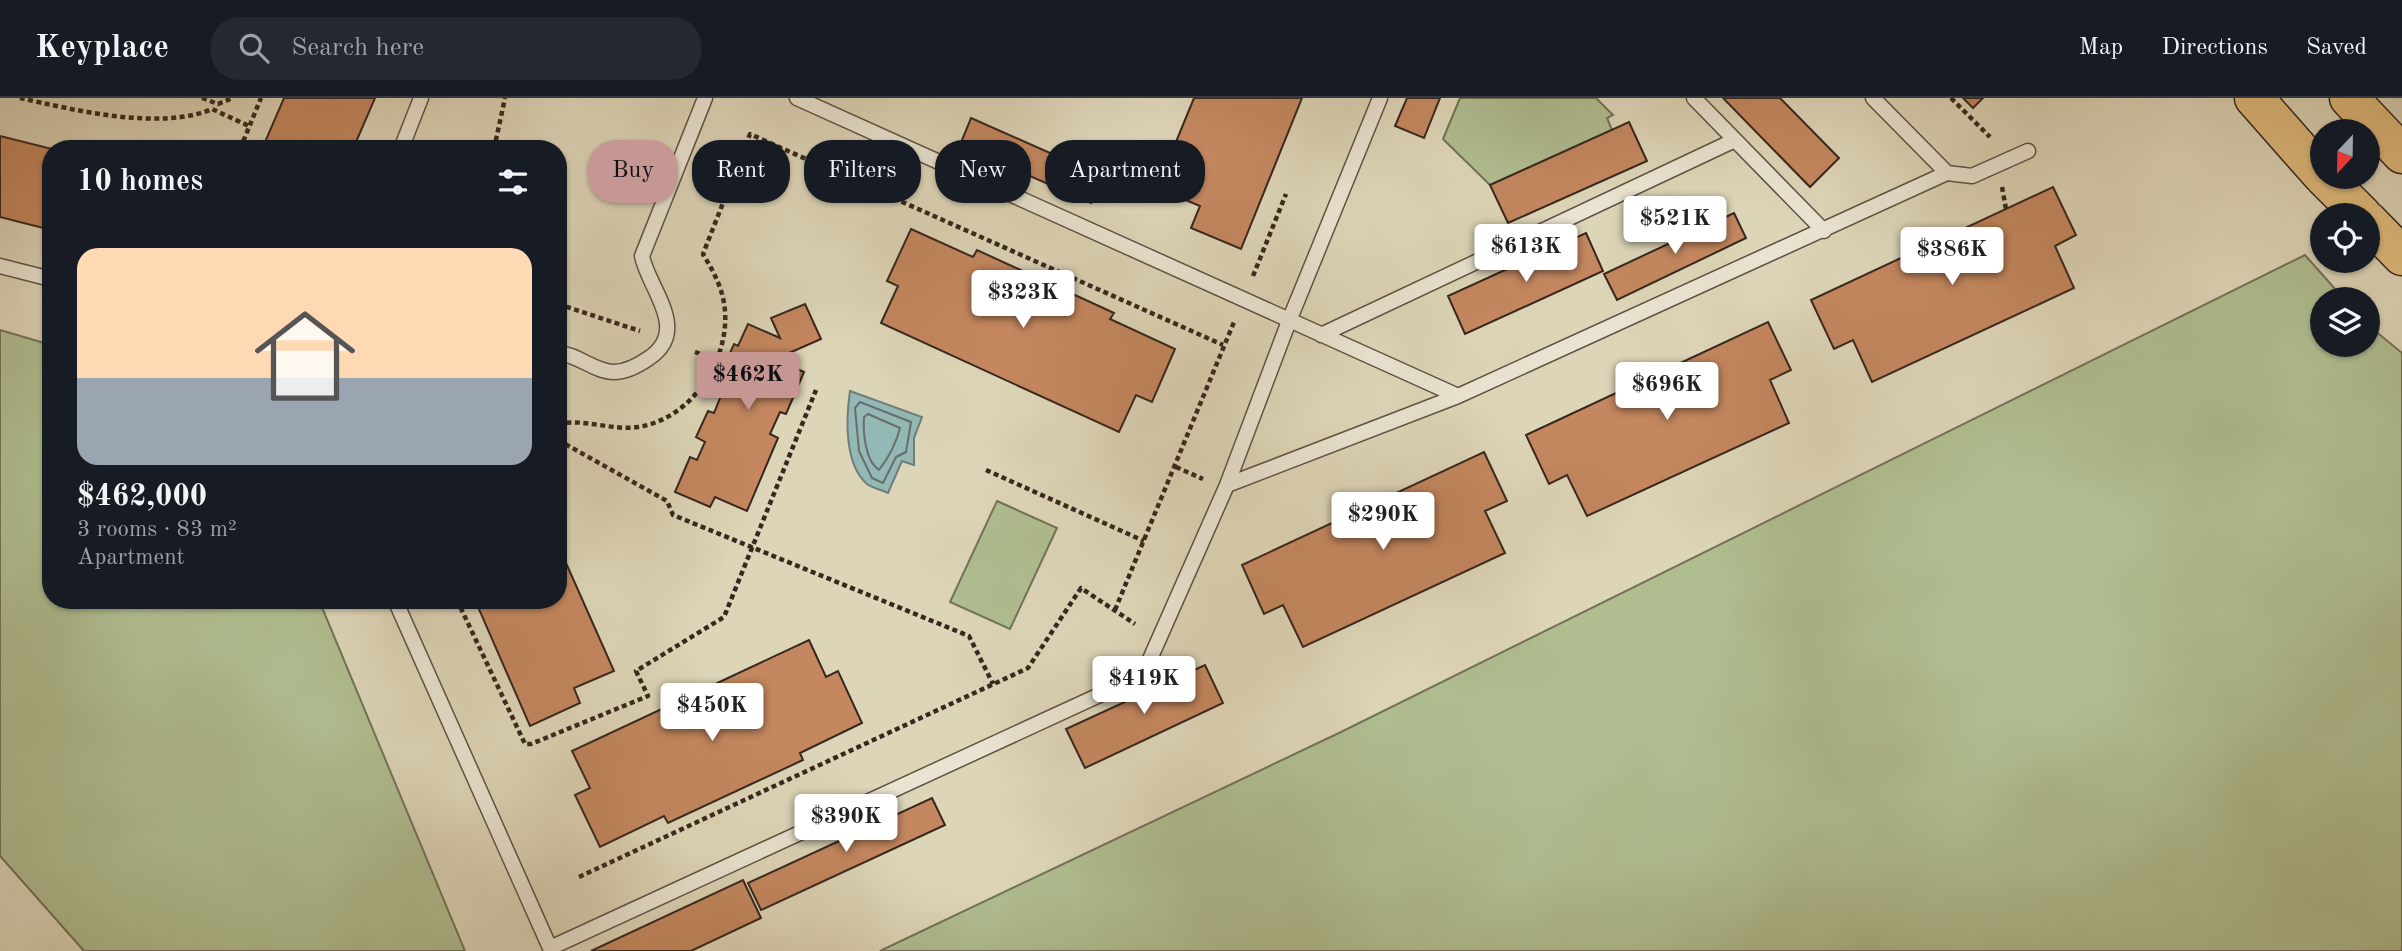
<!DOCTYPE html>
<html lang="en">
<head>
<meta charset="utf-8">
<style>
  body { margin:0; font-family:"Old Standard TT",serif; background:#242831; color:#f1f3f6; height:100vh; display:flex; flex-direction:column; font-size:26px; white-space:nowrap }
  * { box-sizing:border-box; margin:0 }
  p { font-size:23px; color:#9ea1a6 }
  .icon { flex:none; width:38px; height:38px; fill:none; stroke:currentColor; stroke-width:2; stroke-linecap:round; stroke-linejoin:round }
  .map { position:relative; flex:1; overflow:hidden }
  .panel { position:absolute; left:42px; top:42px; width:525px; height:469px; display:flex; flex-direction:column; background:#171b24; border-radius:28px; box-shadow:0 2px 5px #0004 }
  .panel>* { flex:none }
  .hud { position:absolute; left:588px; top:42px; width:665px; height:63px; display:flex; gap:14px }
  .needle { width:46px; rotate:202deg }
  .buttons { position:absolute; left:2310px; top:21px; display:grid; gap:14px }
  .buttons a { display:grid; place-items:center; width:70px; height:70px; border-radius:50%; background:#171b24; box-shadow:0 2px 5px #0004; font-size:35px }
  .price { position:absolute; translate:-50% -60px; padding:0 16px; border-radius:7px; background:#fff; color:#222; font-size:23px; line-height:46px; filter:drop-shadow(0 2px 4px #0008) }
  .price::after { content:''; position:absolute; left:50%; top:42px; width:21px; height:16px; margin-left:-10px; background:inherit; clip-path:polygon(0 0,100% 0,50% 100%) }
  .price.active { background:#c59692; color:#111 }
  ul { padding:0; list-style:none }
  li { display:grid; align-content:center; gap:14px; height:371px; padding:0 35px }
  li span { display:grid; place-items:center; height:217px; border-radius:21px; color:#555 }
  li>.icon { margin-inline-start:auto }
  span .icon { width:126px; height:126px; fill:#fffc; stroke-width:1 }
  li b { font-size:30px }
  h2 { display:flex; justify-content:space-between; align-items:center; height:84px; padding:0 35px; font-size:30px }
  .chip { padding:0 24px; border-radius:28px; background:#171b24; box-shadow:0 2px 5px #0004; font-size:24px; line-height:63px }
  .chip.active { background:#c59692; color:#111 }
  header { display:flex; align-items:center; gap:42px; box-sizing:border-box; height:98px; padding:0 35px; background:#171b24; border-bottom:2px solid #363941 }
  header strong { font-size:33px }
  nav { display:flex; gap:38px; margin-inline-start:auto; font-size:24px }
  .search { width:490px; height:63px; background:#242831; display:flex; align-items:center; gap:18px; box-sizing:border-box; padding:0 24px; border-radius:28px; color:#9ea1a6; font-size:26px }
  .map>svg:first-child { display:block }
  .green { fill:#afbd90; stroke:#737257; stroke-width:2 }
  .water { fill:#94b8b5; stroke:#6f7e79; stroke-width:2 }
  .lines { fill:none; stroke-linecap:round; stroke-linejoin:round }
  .shore { stroke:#66706a; stroke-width:2 }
  .building { fill:#c4875f; stroke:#37271e; stroke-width:2 }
  .service-casing { stroke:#605244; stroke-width:17 }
  .motorway-casing { stroke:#37271e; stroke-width:41 }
  .path { stroke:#37271e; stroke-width:4.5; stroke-dasharray:5 3.5; stroke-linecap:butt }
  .service { stroke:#e9e4d1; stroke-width:14 }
  .motorway { stroke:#deba7c; stroke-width:38 }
</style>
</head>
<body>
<header>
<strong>Keyplace</strong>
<div class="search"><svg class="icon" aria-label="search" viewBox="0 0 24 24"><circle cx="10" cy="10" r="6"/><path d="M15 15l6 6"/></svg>Search here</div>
<nav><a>Map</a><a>Directions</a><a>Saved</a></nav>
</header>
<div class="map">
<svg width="2402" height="853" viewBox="0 0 2402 853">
  <rect width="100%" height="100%" fill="#ddd5b8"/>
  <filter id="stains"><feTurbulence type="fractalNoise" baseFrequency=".00286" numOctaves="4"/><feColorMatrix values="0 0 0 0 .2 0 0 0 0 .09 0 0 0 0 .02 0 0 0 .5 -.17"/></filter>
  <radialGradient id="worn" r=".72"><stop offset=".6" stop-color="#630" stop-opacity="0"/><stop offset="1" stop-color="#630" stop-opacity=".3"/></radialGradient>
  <!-- green -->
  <path class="green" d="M1460,0H1596L1613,17L1607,20L1612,32L1490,87L1443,41Z
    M2305,157L2344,201H2322V247H2368V227L2402,255V853H880L1341,634Z
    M0,232L51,247V502H319L465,853H84L0,758Z
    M997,403L1057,430L1010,531L950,504Z"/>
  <!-- water -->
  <path class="water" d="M850,293L922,319L914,340V367L902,363L888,395C882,392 872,390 867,386C844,366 846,320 850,293Z"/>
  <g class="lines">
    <!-- shore -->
    <path class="shore" d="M860,304L911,324L906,354L896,359L883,385L872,380L859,353L855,310Z
      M868,316L900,330C896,346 889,359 879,372C865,363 863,334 864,319Z"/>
  </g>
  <!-- building -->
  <path class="building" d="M284,0H375L353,51H262Z
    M1194,0H1302L1241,151L1191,130L1200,108L1157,90Z
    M1407,0H1440L1424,40L1395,28Z
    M1723,0H1780L1839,60L1810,89Z
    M1963,0H1983L1973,10Z
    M971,20L1102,78L1091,105L960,47Z
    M1629,24L1647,63L1508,125L1490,87Z
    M0,38L52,51L51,132L0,119Z
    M2053,89L2076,137L2055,148L2074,190L1872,284L1853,242L1834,251L1811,202Z
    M1734,115L1746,140L1617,202L1604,176Z
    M911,131L973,159L977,152L1114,215L1110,221L1175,251L1152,304L1136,297L1119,334L881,225L898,188L887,183Z
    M1586,135L1603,173L1465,236L1448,198Z
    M805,206L821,241L789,255L784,265L804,274L786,316L780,314L770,336L778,340L747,413L715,399L710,409L675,394L690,359L697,362L705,344L696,339L708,313L714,315L724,290L716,287L734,246L738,248L748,226L780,240L771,220Z
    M1768,224L1791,272L1770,282L1789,325L1587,418L1567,377L1549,386L1526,337Z
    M1484,354L1507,403L1485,413L1505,455L1303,549L1283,507L1264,516L1242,467Z
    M558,447L614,573L574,590L580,605L530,628L475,502H558Z
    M809,542L826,579L838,573L862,625L800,655L803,662L668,725L664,718L600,749L575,697L590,690L572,653Z
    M1205,567L1223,605L1085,670L1066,631Z
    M932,700L945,727L761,812L748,785Z
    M743,782L761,820L691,853H591Z"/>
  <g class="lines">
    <!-- service casing -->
    <g class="service-casing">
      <path id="service" d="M797,0L1458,298
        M1694,0L1824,133
        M1873,0L1947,75
        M401,51L421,0
        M0,168L51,181
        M1321,237L1735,42
        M558,255C577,256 595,274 614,274C627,274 639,267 649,260C691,232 648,190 642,158L705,0
        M1227,387L1458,298L1947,75L1972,78L2028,53
        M395,502L550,850L1143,577L1227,387L1289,223L1380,0"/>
    </g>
    <!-- motorway casing -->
    <g class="motorway-casing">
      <path id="motorway" d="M2254,0L2322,77
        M2349,0L2402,56
        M2324,79L2362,117
        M2368,123L2402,158"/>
    </g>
    <!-- path -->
    <path class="path" d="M20,0C74,12 160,33 212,11L249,28
      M202,0L218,6L233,0
      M1951,0L1990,39
      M240,51L261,0
      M494,51L505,0
      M2002,89L2006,111
      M1253,178L1286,96
      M558,206L640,233
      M695,254L725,265
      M558,326C584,320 611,333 638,329C693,321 733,258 724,205C721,187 712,171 703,156L750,36L1223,247
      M558,342L667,403L673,417L969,538L993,586
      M1176,369L1203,381
      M986,372L1144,443
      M457,502L525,646H531L648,598L636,573L724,519L816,292
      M1115,512L1234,224
      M579,779L1028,570L1081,490L1135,526"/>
    <!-- service -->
    <use href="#service" class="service"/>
    <!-- motorway -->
    <use href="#motorway" class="motorway"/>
  </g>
  <rect width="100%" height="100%" filter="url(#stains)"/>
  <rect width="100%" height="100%" fill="url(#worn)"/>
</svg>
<div class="buttons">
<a><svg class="needle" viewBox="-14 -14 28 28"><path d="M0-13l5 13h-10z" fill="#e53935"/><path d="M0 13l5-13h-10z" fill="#9ea1a6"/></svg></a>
<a><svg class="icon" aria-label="locate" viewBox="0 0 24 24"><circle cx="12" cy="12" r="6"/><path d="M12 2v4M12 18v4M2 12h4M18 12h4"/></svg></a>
<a><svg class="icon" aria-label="layers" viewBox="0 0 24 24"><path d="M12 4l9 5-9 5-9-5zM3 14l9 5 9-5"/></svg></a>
</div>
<b class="price" style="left:1675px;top:158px">$521K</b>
<b class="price" style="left:1526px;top:186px">$613K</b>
<b class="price" style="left:1952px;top:189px">$386K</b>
<b class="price" style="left:1023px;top:232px">$323K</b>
<b class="price active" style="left:748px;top:314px">$462K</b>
<b class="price" style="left:1667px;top:324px">$696K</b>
<b class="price" style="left:1383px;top:454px">$290K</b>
<b class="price" style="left:1144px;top:618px">$419K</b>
<b class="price" style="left:712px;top:645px">$450K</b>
<b class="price" style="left:846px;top:756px">$390K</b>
<div class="hud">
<a class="chip active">Buy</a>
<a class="chip">Rent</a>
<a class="chip">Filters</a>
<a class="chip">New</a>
<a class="chip">Apartment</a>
</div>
<section class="panel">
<h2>10 homes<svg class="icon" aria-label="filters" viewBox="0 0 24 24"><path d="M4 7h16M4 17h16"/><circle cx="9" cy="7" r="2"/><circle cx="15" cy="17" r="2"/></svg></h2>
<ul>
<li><span style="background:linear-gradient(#ffd9b3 60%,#9aa5b1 0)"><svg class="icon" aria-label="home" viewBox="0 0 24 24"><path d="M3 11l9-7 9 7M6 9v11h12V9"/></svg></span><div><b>$462,000</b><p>3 rooms · 83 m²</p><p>Apartment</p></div></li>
</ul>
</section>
</div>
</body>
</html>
